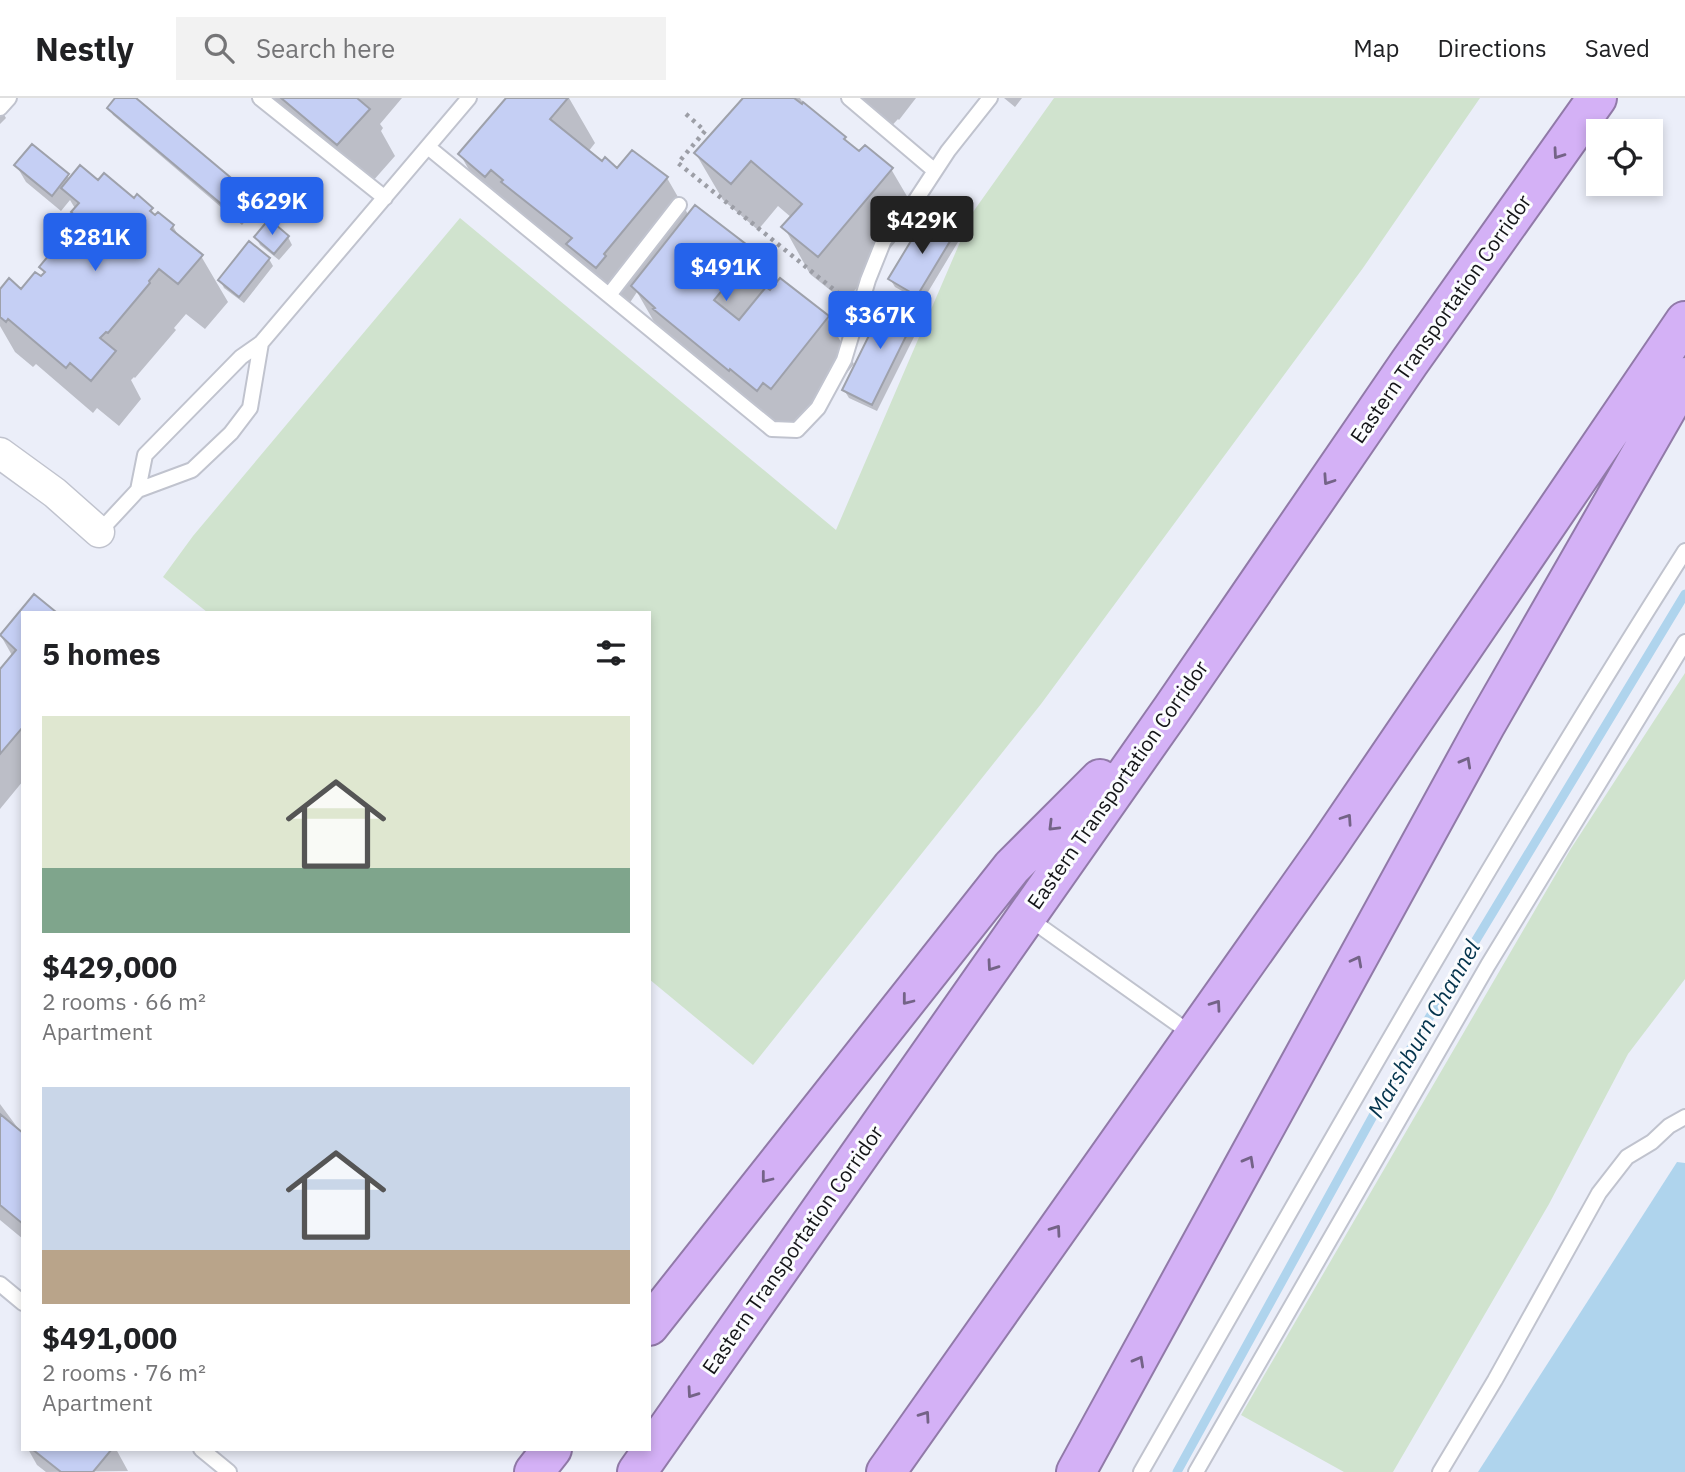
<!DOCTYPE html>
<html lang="en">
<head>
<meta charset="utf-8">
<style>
  body { margin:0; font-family:"IBM Plex Sans",sans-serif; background:#f2f2f2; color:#202124; height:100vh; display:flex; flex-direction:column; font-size:26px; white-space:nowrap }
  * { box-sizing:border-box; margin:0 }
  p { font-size:23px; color:#757577 }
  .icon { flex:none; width:38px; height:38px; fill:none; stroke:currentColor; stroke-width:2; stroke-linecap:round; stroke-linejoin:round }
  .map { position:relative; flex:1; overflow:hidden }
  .panel { position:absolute; left:21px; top:513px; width:630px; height:840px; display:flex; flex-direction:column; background:#fff; border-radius:0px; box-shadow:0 4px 10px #0003 }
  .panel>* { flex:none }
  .tools { position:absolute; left:1586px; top:21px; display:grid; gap:14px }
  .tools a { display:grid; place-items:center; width:77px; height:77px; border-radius:0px; background:#fff; box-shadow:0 4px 10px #0003; font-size:35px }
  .price { position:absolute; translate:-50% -60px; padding:0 16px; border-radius:7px; background:#2563eb; color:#fff; font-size:23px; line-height:46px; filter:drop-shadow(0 2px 4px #0008) }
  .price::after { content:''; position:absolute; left:50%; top:42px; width:21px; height:16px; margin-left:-10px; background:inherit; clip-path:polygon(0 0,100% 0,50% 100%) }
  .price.selected { background:#222; color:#fff }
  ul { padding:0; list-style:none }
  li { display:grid; align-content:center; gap:14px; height:371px; padding:0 21px }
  li span { display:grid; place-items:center; height:217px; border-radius:0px; color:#555 }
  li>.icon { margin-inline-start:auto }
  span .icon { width:126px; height:126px; fill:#fffc; stroke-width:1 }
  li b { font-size:30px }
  h2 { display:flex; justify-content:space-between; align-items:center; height:84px; padding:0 21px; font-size:30px }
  header { display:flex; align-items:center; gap:42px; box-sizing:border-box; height:98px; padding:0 35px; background:#fff; border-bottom:2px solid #e0e0e0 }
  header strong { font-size:33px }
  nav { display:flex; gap:38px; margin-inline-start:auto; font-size:24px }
  .search { width:490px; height:63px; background:#f2f2f2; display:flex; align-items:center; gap:18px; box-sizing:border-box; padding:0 24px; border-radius:0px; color:#757577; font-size:26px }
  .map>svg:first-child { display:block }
  .green { fill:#d0e3ce }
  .water { fill:#afd4ed }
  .shadow { fill:#0003 }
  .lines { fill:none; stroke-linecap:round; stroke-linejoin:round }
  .stream { stroke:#afd4ed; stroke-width:9 }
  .building { fill:#c5cff4; stroke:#9ea1ab; stroke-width:2 }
  .service-casing { stroke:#c0c3ce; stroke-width:18 }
  .minor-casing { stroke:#c0c3ce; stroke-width:33 }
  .motorway-casing { stroke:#917aa8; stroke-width:42 }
  .path { stroke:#9c9ea6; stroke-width:4.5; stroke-dasharray:3.5 5; stroke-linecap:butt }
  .service { stroke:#fff; stroke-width:14 }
  .minor { stroke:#fff; stroke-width:30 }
  .motorway { stroke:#d4b1f6; stroke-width:38 }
  .oneway { stroke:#746387 }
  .labels { text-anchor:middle; stroke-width:6; stroke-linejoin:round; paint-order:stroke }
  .street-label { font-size:21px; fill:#141518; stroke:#fbfcfe }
  .water-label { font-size:23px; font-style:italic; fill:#04344d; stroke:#fbfcfe }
</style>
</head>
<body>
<header>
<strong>Nestly</strong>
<div class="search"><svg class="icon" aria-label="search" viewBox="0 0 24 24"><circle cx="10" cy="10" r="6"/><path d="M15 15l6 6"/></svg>Search here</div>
<nav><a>Map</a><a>Directions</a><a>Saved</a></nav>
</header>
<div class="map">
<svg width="1685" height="1374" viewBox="0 0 1685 1374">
  <rect width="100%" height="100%" fill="#ebeef9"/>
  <!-- green -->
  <path class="green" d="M1054,0H1480L1363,170L1041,606L753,967L649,881V514H207L163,479L193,438L460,120L836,432L973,114Z
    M1685,575V881L1628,956L1549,1106L1393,1374H1344L1241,1317L1570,752Z"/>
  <!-- water -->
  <path class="water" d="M1677,1064L1685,1065V1374H1478Z"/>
  <!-- shadow -->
  <path class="shadow" d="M117,0H133L253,101L258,109L242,127L113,17L109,10Z
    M266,0H402L380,26L383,30L381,33L395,58L365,92Z
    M507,0H569L595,45L588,54L602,66L618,72L667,80L689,118L749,151L773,191L827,220L854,266L798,336L784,338L660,234L637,194L623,215L486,102L460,56Z
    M745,0H800L805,8L844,40L859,56L891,71L918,117L845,204L810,176L784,129L792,120L778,108L758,132L723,102L696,56Z
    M842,0H916L899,22L898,21L886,34L875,28Z
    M1004,0H1022L1015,9Z
    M0,10L6,20L0,26Z
    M16,67L67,77L70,82L98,84L151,111L156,119L173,128L180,141L201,158L228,204L205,231L186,216L174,230L176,232L135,280L134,279L131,282L141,301L119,328L97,310L93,315L36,266L33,269L15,254L0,228V193H22L41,181L45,176L41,169L78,124L73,115L76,112L70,102L61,113L26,84Z
    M954,136L958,144L922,204L895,189L890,181Z
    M256,139H288L292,147L279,162L260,147Z
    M269,161L273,168L244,205L224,190L220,182Z
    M917,215L922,223L877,313L849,300L844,292Z
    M34,499L53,514H23V683L0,711V574L13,559L1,538Z
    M0,1006L23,1037V1141L0,1122Z
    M28,1351H116L128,1373L46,1374L37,1367Z"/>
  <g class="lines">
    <!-- stream -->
    <path class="stream" d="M1177,1374L1406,958L1685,496"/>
  </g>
  <!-- building -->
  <path class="building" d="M115,0H136L255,100L238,120L107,10Z
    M281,0H357L370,11L337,47Z
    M506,0H568L550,21L602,63L605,59L617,70L632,52L668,79L604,156L606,158L596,170L566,146L572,140L501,84L503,82L491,72L485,79L458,56Z
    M743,0H794L802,6L803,4L846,39L844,41L859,53L865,47L893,70L818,159L781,129L802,106L751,63L731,86L694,55Z
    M32,46L69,76L52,98L14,67Z
    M80,67L98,82L104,75L134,100L137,96L153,110L150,113L155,117L158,114L174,127L171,131L203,157L178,186L159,171L149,183L150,185L108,235L106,234L100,240L116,253L91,283L70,265L66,270L8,221L6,224L0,219V191L9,180L21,191L35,174L41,178L45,174L39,169L79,121L71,114L79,105L61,90Z
    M695,107L751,150L720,187L724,190L714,202L739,222L766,189L770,192L780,180L829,218L771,291L763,285L757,293L730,271L729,273L653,211L655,210L631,188Z
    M926,118L955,135L917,198L888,181Z
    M269,121L289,138L274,156L254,139Z
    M249,143L270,160L239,199L218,182Z
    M888,199L918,214L872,307L842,292Z
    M34,496L56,514H23V629L0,656V571L16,552L0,537Z
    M0,1016L23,1035V1126L0,1107Z
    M32,1351H112L93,1374H61Z"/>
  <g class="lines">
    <!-- service casing -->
    <g class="service-casing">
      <path id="service" d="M260,0L385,100
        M849,0L935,73
        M0,10L9,0
        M428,49L772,331L797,332L818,310L844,262L868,182L884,142L910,111L948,53L990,0
        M609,197L679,107
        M261,245L250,310L231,335L192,372L138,392L145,357L241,259Z
        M261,245L469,0
        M99,434L138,392
        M1027,819L1193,937
        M0,1186L23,1205
        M201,1351L229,1374
        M1141,1374C1318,1065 1493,754 1685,453
        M1196,1374L1488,867L1685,544
        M1440,1374L1495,1282L1599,1095L1627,1059L1652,1044L1669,1028L1685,1019"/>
    </g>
    <!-- minor casing -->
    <g class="minor-casing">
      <path id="minor" d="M0,355L55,395L99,434"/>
    </g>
    <!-- motorway casing -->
    <g class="motorway-casing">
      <path id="motorway" d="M649,1228L1012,769L1100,681
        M534,1374L552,1351
        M637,1374L1172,611L1409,265L1597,0
        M886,1374L1326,751L1685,223
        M1076,1374L1485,628L1685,279"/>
    </g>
    <!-- path -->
    <path class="path" d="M686,16L705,33L678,65L843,199"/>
    <!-- service -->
    <use href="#service" class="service"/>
    <!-- minor -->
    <use href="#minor" class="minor"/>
    <!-- motorway -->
    <use href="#motorway" class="motorway"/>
  </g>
  <!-- one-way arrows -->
  <defs><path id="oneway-chevron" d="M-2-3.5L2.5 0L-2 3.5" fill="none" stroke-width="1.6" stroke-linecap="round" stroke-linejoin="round" transform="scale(1.75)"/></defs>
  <g class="oneway">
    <use href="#oneway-chevron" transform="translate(1558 56) rotate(125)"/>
    <use href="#oneway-chevron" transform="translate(1328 382) rotate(124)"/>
    <use href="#oneway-chevron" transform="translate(1466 664) rotate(-61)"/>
    <use href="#oneway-chevron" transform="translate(1347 721) rotate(-56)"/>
    <use href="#oneway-chevron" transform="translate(1053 728) rotate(135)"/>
    <use href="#oneway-chevron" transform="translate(1357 863) rotate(-62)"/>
    <use href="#oneway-chevron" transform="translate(992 868) rotate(125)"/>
    <use href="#oneway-chevron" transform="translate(907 902) rotate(128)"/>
    <use href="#oneway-chevron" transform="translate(1216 907) rotate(-55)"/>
    <use href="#oneway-chevron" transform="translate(1249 1063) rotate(-61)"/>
    <use href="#oneway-chevron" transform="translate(766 1080) rotate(128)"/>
    <use href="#oneway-chevron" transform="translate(1056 1132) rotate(-55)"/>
    <use href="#oneway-chevron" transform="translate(1139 1263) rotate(-61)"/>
    <use href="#oneway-chevron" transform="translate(692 1295) rotate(125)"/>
    <use href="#oneway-chevron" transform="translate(925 1318) rotate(-55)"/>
  </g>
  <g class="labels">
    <!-- street labels -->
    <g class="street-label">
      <text transform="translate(1441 221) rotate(-55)" y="7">Eastern Transportation Corridor</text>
      <text transform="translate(1118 687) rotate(-55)" y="7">Eastern Transportation Corridor</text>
      <text transform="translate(793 1152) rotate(-55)" y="7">Eastern Transportation Corridor</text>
    </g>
    <!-- water labels -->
    <g class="water-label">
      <text transform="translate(1424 931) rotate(-60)" y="8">Marshburn Channel</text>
    </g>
  </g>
</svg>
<div class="tools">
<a><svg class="icon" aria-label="locate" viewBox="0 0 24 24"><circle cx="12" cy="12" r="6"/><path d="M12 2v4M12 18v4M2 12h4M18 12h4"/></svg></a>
</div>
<b class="price" style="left:272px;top:139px">$629K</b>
<b class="price selected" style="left:922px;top:158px">$429K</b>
<b class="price" style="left:95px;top:175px">$281K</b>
<b class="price" style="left:726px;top:205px">$491K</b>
<b class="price" style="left:880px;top:253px">$367K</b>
<section class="panel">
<h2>5 homes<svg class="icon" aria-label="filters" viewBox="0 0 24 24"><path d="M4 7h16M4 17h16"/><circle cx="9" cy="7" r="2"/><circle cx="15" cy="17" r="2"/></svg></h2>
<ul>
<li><span style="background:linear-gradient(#dfe7d0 70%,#7fa58c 0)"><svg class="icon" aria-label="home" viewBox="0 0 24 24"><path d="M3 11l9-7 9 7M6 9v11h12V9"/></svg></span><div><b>$429,000</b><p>2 rooms · 66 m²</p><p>Apartment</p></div></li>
<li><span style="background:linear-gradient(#c9d6e8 75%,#b9a48a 0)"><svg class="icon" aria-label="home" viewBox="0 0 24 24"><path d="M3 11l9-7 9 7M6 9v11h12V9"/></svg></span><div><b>$491,000</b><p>2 rooms · 76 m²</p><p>Apartment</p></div></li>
</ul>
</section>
</div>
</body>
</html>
